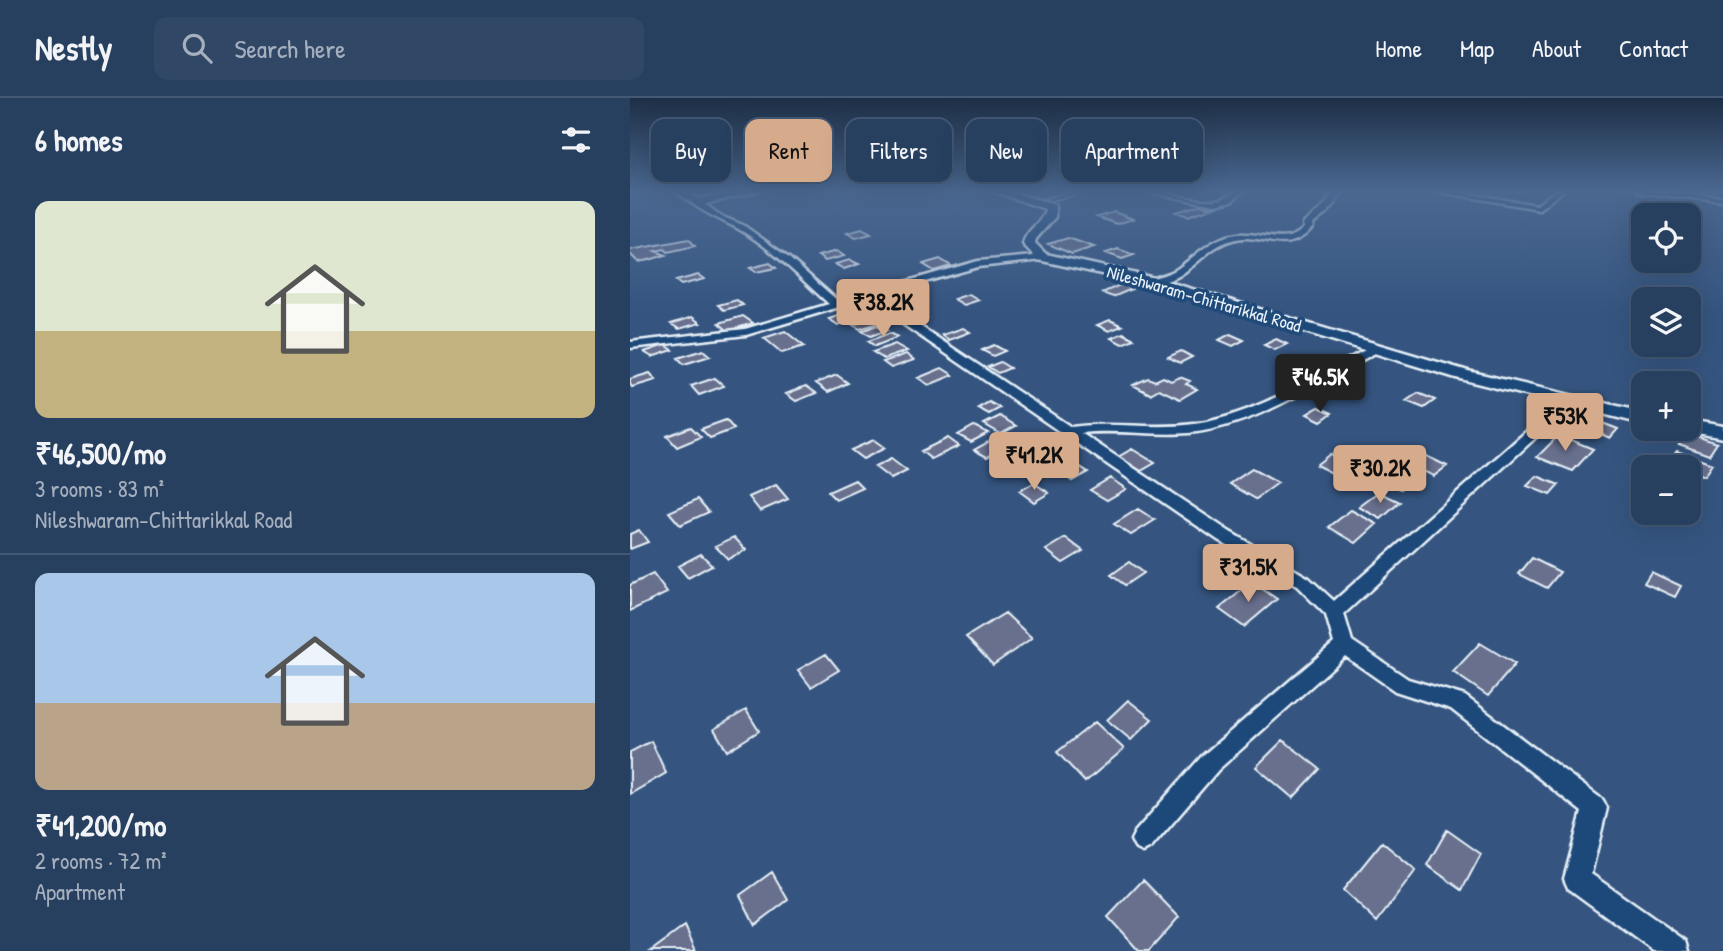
<!DOCTYPE html>
<html lang="en">
<head>
<meta charset="utf-8">
<style>
  body { margin:0; font-family:"Patrick Hand",sans-serif; background:#304766; color:#f1f3f6; height:100vh; display:flex; flex-direction:column; font-size:26px; white-space:nowrap }
  * { box-sizing:border-box; margin:0 }
  p { font-size:23px; color:#a5afbd }
  .icon { flex:none; width:38px; height:38px; fill:none; stroke:currentColor; stroke-width:2; stroke-linecap:round; stroke-linejoin:round }
  .map { position:relative; flex:1; overflow:hidden }
  .details { display:flex; flex-direction:column; background:#284060; width:630px }
  .details>* { flex:none }
  .hud { position:absolute; left:21px; top:21px; width:665px; height:63px; display:flex; gap:14px }
  .fabs { position:absolute; left:1001px; top:105px; display:grid; gap:14px }
  .fabs a { display:grid; place-items:center; width:70px; height:70px; border-radius:14px; background:#284060; box-shadow:0 7px 28px #0002,0 0 0 2px #445975; font-size:35px }
  .price { position:absolute; translate:-50% -60px; padding:0 16px; border-radius:7px; background:#d6ab8b; color:#111; font-size:23px; line-height:46px; filter:drop-shadow(0 2px 4px #0008) }
  .price::after { content:''; position:absolute; left:50%; top:42px; width:21px; height:16px; margin-left:-10px; background:inherit; clip-path:polygon(0 0,100% 0,50% 100%) }
  .price.selected { background:#222; color:#fff }
  ul { padding:0; list-style:none }
  li { display:grid; align-content:center; gap:14px; height:371px; padding:0 35px }
  li+li { border-top:2px solid #445975 }
  li span { display:grid; place-items:center; height:217px; border-radius:14px; color:#555 }
  li>.icon { margin-inline-start:auto }
  span .icon { width:126px; height:126px; fill:#fffc; stroke-width:1 }
  li b { font-size:30px }
  h2 { display:flex; justify-content:space-between; align-items:center; height:84px; padding:0 35px; font-size:30px }
  .chip { padding:0 24px; border-radius:14px; background:#284060; box-shadow:0 7px 28px #0002,0 0 0 2px #445975; font-size:24px; line-height:63px }
  .chip.selected { background:#d6ab8b; color:#111 }
  header { display:flex; align-items:center; gap:42px; box-sizing:border-box; height:98px; padding:0 35px; background:#284060; border-bottom:2px solid #445975 }
  header strong { font-size:33px }
  nav { display:flex; gap:38px; margin-inline-start:auto; font-size:24px }
  .search { width:490px; height:63px; background:#304766; display:flex; align-items:center; gap:18px; box-sizing:border-box; padding:0 24px; border-radius:14px; color:#a5afbd; font-size:26px }
  main { display:flex; flex:1; min-height:0 }
  .map>svg:first-child { display:block }
  .building { fill:#69708d; stroke:#e8f1f8; stroke-width:2 }
  .lines { fill:none; stroke-linecap:round; stroke-linejoin:round }
  .minor-casing { stroke:#e8f1f8; stroke-width:5 }
  .secondary-casing { stroke:#e8f1f8; stroke-width:5 }
  .minor { fill:#1f4a7a; fill-rule:evenodd }
  .secondary { fill:#1f4a7a; fill-rule:evenodd }
  .labels { text-anchor:middle; stroke-width:7; stroke-linejoin:round; paint-order:stroke }
  .far-street-label { font-size:18px; fill:#e8f1f8; stroke:#1f4a7a }
</style>
</head>
<body>
<header>
<strong>Nestly</strong>
<div class="search"><svg class="icon" aria-label="search" viewBox="0 0 24 24"><circle cx="10" cy="10" r="6"/><path d="M15 15l6 6"/></svg>Search here</div>
<nav><a>Home</a><a>Map</a><a>About</a><a>Contact</a></nav>
</header>
<main>
<section class="details">
<h2>6 homes<svg class="icon" aria-label="filters" viewBox="0 0 24 24"><path d="M4 7h16M4 17h16"/><circle cx="9" cy="7" r="2"/><circle cx="15" cy="17" r="2"/></svg></h2>
<ul>
<li><span style="background:linear-gradient(#dfe7d0 60%,#c2b280 0)"><svg class="icon" aria-label="home" viewBox="0 0 24 24"><path d="M3 11l9-7 9 7M6 9v11h12V9"/></svg></span><div><b>₹46,500/mo</b><p>3 rooms · 83 m²</p><p>Nileshwaram-Chittarikkal Road</p></div></li>
<li><span style="background:linear-gradient(#a9c7e8 60%,#b9a48a 0)"><svg class="icon" aria-label="home" viewBox="0 0 24 24"><path d="M3 11l9-7 9 7M6 9v11h12V9"/></svg></span><div><b>₹41,200/mo</b><p>2 rooms · 72 m²</p><p>Apartment</p></div></li>
</ul>
</section>
<div class="map">
<svg width="1093" height="853" viewBox="0 0 1093 853">
  <rect width="100%" height="100%" fill="#355580"/>
  <filter id="ink" filterUnits="userSpaceOnUse"><feTurbulence type="fractalNoise" baseFrequency=".0143" numOctaves="2"/><feDisplacementMap in="SourceGraphic" scale="14" xChannelSelector="R" yChannelSelector="G"/><feConvolveMatrix kernelMatrix="1 2 1 2 8 2 1 2 1" color-interpolation-filters="sRGB"/></filter>
  <g filter="url(#ink)">
    <!-- building -->
    <path class="building" d="M435,94L450,97L420,103L412,101Z
      M570,107L582,110L558,118L546,114Z
      M484,114L503,121L487,126L467,119Z
      M232,131L241,136L226,140L217,135Z
      M438,140L464,149L442,156L418,146Z
      M59,141L65,148L38,154L35,151L25,153L36,157L19,162L8,164L0,156V152Z
      M488,151L504,157L492,161L476,155Z
      M207,153L214,158L195,163L188,158Z
      M310,161L321,168L304,173L293,166Z
      M220,162L229,166L214,171L205,166Z
      M140,165L146,170L126,174L120,170Z
      M68,177L74,181L51,187L46,183Z
      M492,186L504,190L483,199L472,195Z
      M279,191L289,198L273,203L262,196Z
      M339,196L349,202L334,207L324,201Z
      M107,202L113,207L94,212L88,207Z
      M234,207L244,213L228,218L219,212Z
      M216,215L226,221L208,227L199,221Z
      M113,218L123,225L98,233L89,225Z
      M62,219L70,225L49,231L41,226Z
      M241,220L248,225L230,231L223,227Z
      M480,222L492,228L479,233L467,227Z
      M247,227L257,232L241,238L232,233Z
      M333,230L340,234L319,242L312,237Z
      M155,233L174,248L152,255L134,240Z
      M260,235L268,239L245,248L238,243Z
      M493,235L504,241L492,246L481,240Z
      M600,236L614,242L603,248L589,242Z
      M646,241L657,246L645,252L634,247Z
      M265,246L277,253L254,261L243,254Z
      M35,247L43,252L22,259L14,254Z
      M364,247L375,253L363,258L352,252Z
      M73,252L80,258L54,266L48,260Z
      M551,253L562,259L550,265L538,259Z
      M276,256L284,262L261,270L253,264Z
      M370,264L380,270L368,275L358,269Z
      M312,270L323,277L299,287L288,280Z
      M20,275L26,282L2,289L0,286V281Z
      M207,277L218,285L198,294L186,285Z
      M533,279L541,283L550,279L560,283L556,286L567,291L550,301L529,291L520,296L503,287L518,280L525,283Z
      M85,280L94,288L69,297L61,288Z
      M691,282L709,291L698,297L679,288Z
      M176,288L186,295L166,303L156,296Z
      M788,295L805,302L794,310L776,303Z
      M359,304L370,310L359,316L348,310Z
      M689,309L702,315L691,323L677,316Z
      M370,318L386,328L371,336L354,326Z
      M96,322L104,331L80,340L71,331Z
      M967,323L988,331L980,340L959,331Z
      M344,328L358,335L341,344L328,337Z
      M1011,328L1013,331L1035,337L1029,346L1004,336Z
      M61,329L71,339L47,349L37,338Z
      M1057,335L1087,345L1079,357L1049,346Z
      M929,337L963,351L943,373L907,359Z
      M318,340L329,348L301,361L291,353Z
      M244,342L255,350L233,361L221,352Z
      M362,342L375,349L357,359L344,352Z
      M502,351L525,365L511,373L488,359Z
      M1047,353L1082,366L1074,378L1059,372V369L1038,364Z
      M790,355L817,368L804,378L777,366Z
      M700,356L722,367L708,378L686,367Z
      M261,361L277,373L261,381L245,369Z
      M443,364L458,374L442,383L427,373Z
      M622,371L648,385L626,401L600,386Z
      M762,374L781,383L771,391L753,382Z
      M907,378L929,387L920,397L897,388Z
      M480,380L496,391L477,402L460,392Z
      M225,382L233,390L206,402L198,394Z
      M404,385L419,395L404,404L389,393Z
      M146,387L158,401L130,413L119,399Z
      M749,394L770,404L751,421L729,409Z
      M68,401L79,414L50,427L39,414Z
      M508,411L525,422L501,437L484,426Z
      M721,412L747,426L726,445L699,429Z
      M9,432L18,444L0,451V436Z
      M104,439L116,452L98,461L85,448Z
      M436,440L453,453L433,465L416,452Z
      M71,456L82,467L58,480L48,468Z
      M902,460L930,474L917,490L889,476Z
      M499,464L513,475L495,487L481,477Z
      M603,466L615,474L601,485L589,476Z
      M1021,474L1051,488L1045,499L1014,485Z
      M23,476L37,495L0,513V487Z
      M622,484L647,501L614,529L589,511Z
      M375,515L402,540L363,567L336,539Z
      M850,545L885,566L858,598L823,574Z
      M196,556L209,572L181,589L168,572Z
      M498,602L522,621L501,642L477,622Z
      M116,612L129,633L97,653L84,631Z
      M465,624L494,651L455,684L427,654Z
      M653,642L690,671L663,700L626,669Z
      M21,643L36,675L0,696V654Z
      M817,732L851,756L832,792L797,767Z
      M752,744L786,772L747,824L713,792Z
      M142,774L158,802L125,827L110,797Z
      M513,782L549,819L519,853H509L478,819Z
      M55,828L66,853H21Z"/>
    <g class="lines">
      <!-- minor casing -->
      <g class="minor-casing">
        <path id="minor" d="M512,93C535,93 567,105 586,102C597,101 602,93 613,93L602,103L585,107Z
          M705,93H713L698,114L682,127L683,129C656,161 634,133 602,142C582,147 570,164 553,175C544,182 532,184 522,186L517,183C526,178 538,177 547,171C566,158 582,139 607,136C631,133 655,150 674,130L673,126L692,110Z
          M804,93H821L907,107L925,93H933L909,111Z
          M1007,93L1093,99V103L1011,95Z
          M64,103H70L93,119L113,127L159,160L208,203L348,163L415,157V161L412,162L348,169L245,198L441,329C482,323 523,332 564,326C626,317 684,278 739,250H747V254C688,285 626,328 559,335C523,338 487,331 451,335L600,434L679,480L704,503L932,302H940V308L714,516L722,543L778,581L835,598L973,702L977,710L961,776L1056,843L1059,853H1024L938,790L934,781L952,714L821,611L765,593L715,558L588,672L521,750L513,754L505,750L501,742L505,734L572,658L704,545L696,517L667,488L588,442L236,201L116,237L0,250V244L115,231L199,206C170,180 141,149 107,130C92,123 78,116 64,107Z"/>
      </g>
      <!-- secondary casing -->
      <g class="secondary-casing">
        <path id="secondary" d="M44,93H56L69,101L109,93H129L67,108Z
          M362,93H378L425,107V119L406,141L405,145L416,156L525,180L838,273L1013,314V326L826,280L517,186L408,162L393,146C396,131 412,126 415,111Z
          M1059,322L1093,328V340L1052,332L1059,331Z"/>
      </g>
      <!-- minor -->
      <use href="#minor" class="minor"/>
      <!-- secondary -->
      <use href="#secondary" class="secondary"/>
    </g>
  </g>
  <!-- sky -->
  <linearGradient id="sky" x2="0" y2="1"><stop stop-color="#1d2f46"/><stop offset="0.44" stop-color="#4b6891"/><stop offset="1" stop-color="#4b6891" stop-opacity="0"/></linearGradient>
  <rect width="1093" height="212" fill="url(#sky)"/>
  <g class="labels">
    <!-- far-street labels -->
    <g class="far-street-label">
      <text transform="translate(574 201) rotate(16)" y="6">Nileshwaram-Chittarikkal Road</text>
    </g>
  </g>
</svg>
<div class="fabs">
<a><svg class="icon" aria-label="locate" viewBox="0 0 24 24"><circle cx="12" cy="12" r="6"/><path d="M12 2v4M12 18v4M2 12h4M18 12h4"/></svg></a>
<a><svg class="icon" aria-label="layers" viewBox="0 0 24 24"><path d="M12 4l9 5-9 5-9-5zM3 14l9 5 9-5"/></svg></a>
<a>+</a>
<a>−</a>
</div>
<b class="price" style="left:253px;top:241px">₹38.2K</b>
<b class="price selected" style="left:690px;top:316px">₹46.5K</b>
<b class="price" style="left:935px;top:355px">₹53K</b>
<b class="price" style="left:404px;top:394px">₹41.2K</b>
<b class="price" style="left:750px;top:407px">₹30.2K</b>
<b class="price" style="left:618px;top:506px">₹31.5K</b>
<div class="hud">
<a class="chip">Buy</a>
<a class="chip selected">Rent</a>
<a class="chip">Filters</a>
<a class="chip">New</a>
<a class="chip">Apartment</a>
</div>
</div>
</main>
</body>
</html>
